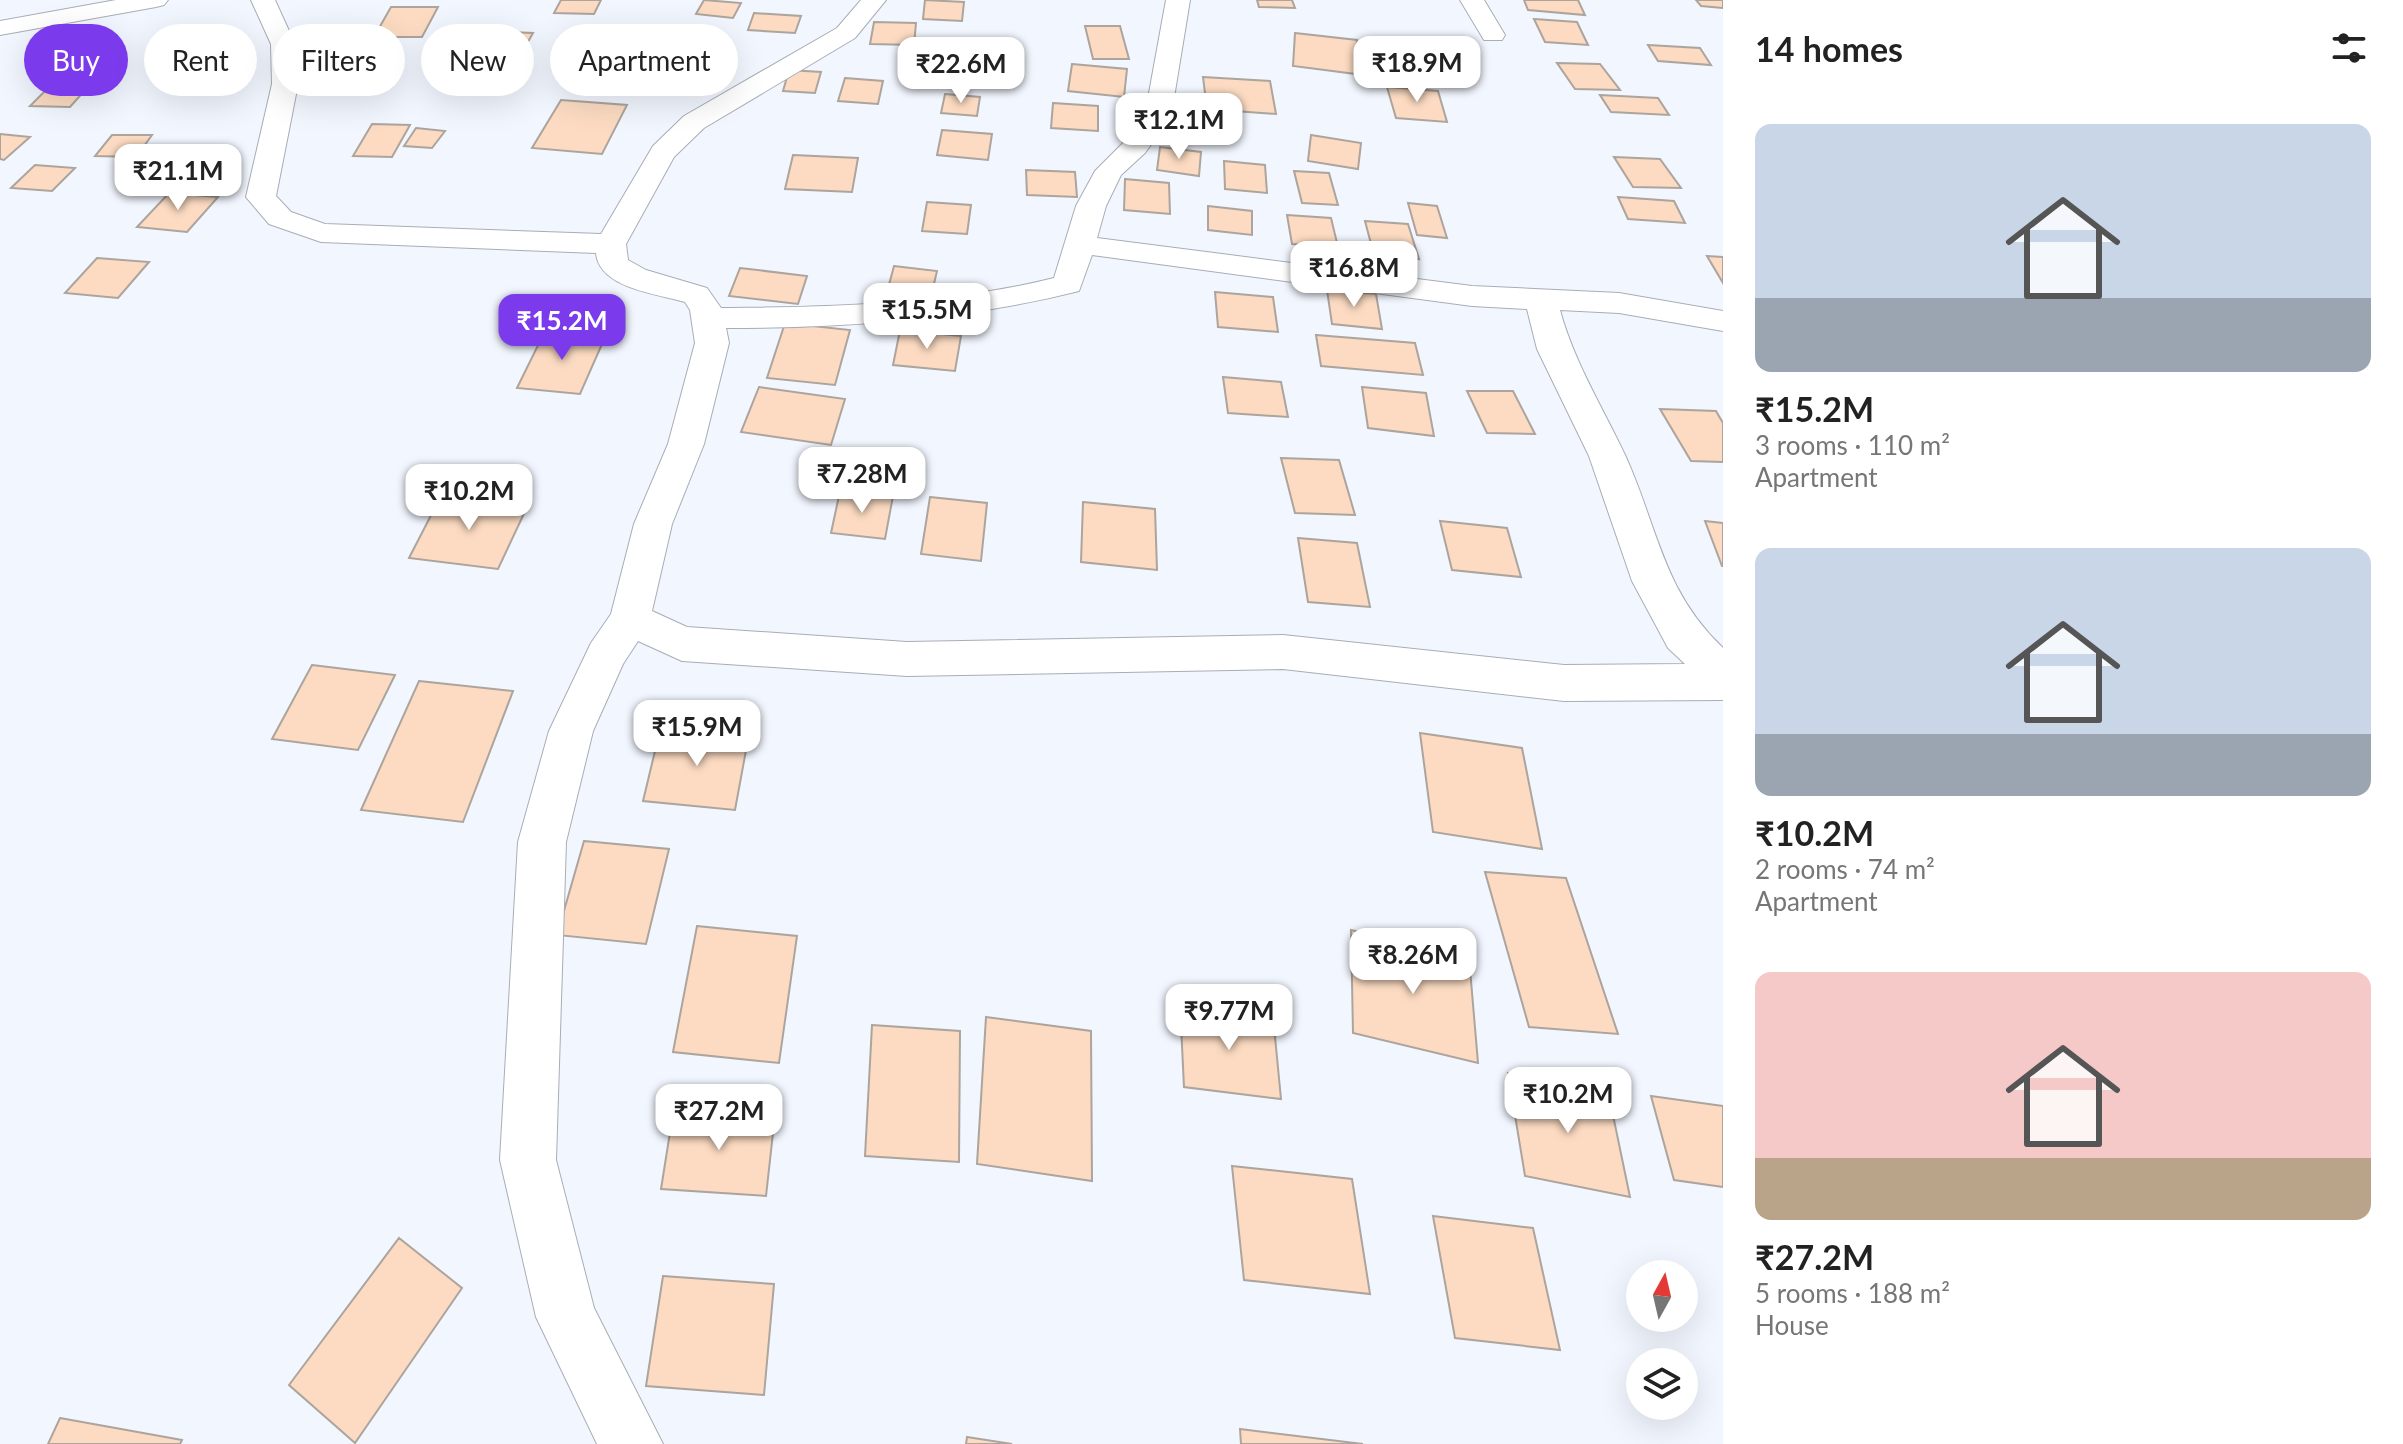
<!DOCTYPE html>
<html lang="en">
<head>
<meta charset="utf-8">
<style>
  body { margin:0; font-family:Lato,sans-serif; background:#f6f6f6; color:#222; height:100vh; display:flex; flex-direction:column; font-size:30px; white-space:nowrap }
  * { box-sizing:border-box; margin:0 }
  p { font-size:26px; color:#767676 }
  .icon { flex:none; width:44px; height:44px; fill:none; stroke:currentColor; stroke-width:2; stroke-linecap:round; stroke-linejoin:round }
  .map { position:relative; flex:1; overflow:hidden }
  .side { display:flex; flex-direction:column; background:#fff; width:680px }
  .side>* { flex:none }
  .guide { position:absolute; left:24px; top:24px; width:760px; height:72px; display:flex; gap:16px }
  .needle { width:52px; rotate:8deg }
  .buttons { position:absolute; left:1626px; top:1260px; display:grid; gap:16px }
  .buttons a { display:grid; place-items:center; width:72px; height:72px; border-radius:50%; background:#fff; box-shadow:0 8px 32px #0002; font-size:40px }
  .price { position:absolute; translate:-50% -68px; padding:0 18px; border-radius:16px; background:#fff; color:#222; font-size:26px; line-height:52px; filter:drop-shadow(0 2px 4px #0008) }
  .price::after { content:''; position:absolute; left:50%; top:48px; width:24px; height:18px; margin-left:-12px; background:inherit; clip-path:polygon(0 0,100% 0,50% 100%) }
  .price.on { background:#7c3aed; color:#fff }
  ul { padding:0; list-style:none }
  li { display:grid; align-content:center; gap:16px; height:424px; padding:0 32px }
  li span { display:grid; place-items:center; height:248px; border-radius:16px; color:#555 }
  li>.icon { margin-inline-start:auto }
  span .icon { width:144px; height:144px; fill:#fffc; stroke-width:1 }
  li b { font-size:34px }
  h2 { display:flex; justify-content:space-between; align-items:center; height:96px; padding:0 32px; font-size:34px }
  .tag { padding:0 28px; border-radius:36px; background:#fff; box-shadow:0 8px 32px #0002; font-size:28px; line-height:72px }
  .tag.on { background:#7c3aed; color:#fff }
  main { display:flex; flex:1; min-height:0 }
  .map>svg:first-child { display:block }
  .building { fill:#fcdbc2; stroke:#aca49d; stroke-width:2 }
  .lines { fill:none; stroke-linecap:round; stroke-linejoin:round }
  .minor-casing { stroke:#a8adb6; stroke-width:2 }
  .minor { fill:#fff; fill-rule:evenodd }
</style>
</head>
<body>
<main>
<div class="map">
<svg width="1723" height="1444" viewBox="0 0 1723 1444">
  <rect width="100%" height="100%" fill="#f2f6fe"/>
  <!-- building -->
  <path class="building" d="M561,0H601L594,14L554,13Z
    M704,0L741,3L733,18L696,14Z
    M925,0L964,2L962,21L923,19Z
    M1257,0H1292L1295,8L1259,7Z
    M1524,0H1578L1585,15L1528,10Z
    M1696,0H1723V8L1701,6Z
    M391,7H438L422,37H374Z
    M754,13L801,16L795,33L748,30Z
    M1534,19L1577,22L1588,45L1545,42Z
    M874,22L916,23L914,45L870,44Z
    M1085,26H1120L1129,59H1093Z
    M481,31L533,33L517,61L464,58Z
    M1295,33L1357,40L1356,74L1293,66Z
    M1372,37L1421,41L1425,57L1375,53Z
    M1648,45L1700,48L1711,65L1658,61Z
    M641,47L685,50L673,70L629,66Z
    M1389,60L1428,62L1438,84L1397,82Z
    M1557,63L1600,64L1620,90L1575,89Z
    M1072,64L1127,69L1124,97L1068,91Z
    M789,70L821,72L815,93L783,91Z
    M1203,77L1270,81L1276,114L1207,109Z
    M845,78L883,81L878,104L838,101Z
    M49,87L87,88L70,107L30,106Z
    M1387,87L1438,91L1447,122L1396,118Z
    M945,94L980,97L977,116L941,113Z
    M1600,95L1658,98L1669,115L1611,112Z
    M561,100L627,105L602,154L532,148Z
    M1053,103L1098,106V131L1051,128Z
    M372,124L410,125L392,157L353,156Z
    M416,128L445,131L432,148L404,146Z
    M942,130L992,134L988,160L937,155Z
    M0,134L30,137L4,160L0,159Z
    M112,135H152L136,157L95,156Z
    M1311,135L1361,143L1358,169L1308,161Z
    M1160,147L1201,152L1199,176L1157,170Z
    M793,155L858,158L852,192L785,189Z
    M1614,157L1660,159L1681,188L1633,187Z
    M1224,161L1265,165L1267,193L1225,189Z
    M35,165L75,168L52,191L11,188Z
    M1026,170L1075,172L1077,197L1027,195Z
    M1294,171L1329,173L1338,205L1302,203Z
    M1125,179L1169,183L1170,214L1124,210Z
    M169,193L218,197L187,232L137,227Z
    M1618,197L1674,201L1685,223L1628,219Z
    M927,202L971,205L967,234L922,231Z
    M1408,203L1437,206L1447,238L1417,235Z
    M1208,206L1252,211V235L1208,230Z
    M1287,215L1331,218L1338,247L1292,244Z
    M1365,221L1408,224L1419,259L1374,255Z
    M1707,256L1723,257V283Z
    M97,258L149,262L118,298L65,293Z
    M894,266L937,271L930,301L886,296Z
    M740,268L807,276L798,304L729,296Z
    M1327,290L1376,294L1382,329L1332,324Z
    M1215,292L1273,297L1278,332L1218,327Z
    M785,323L850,330L835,385L767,378Z
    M546,329L606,335L580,394L517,388Z
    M900,330L961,336L955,371L893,365Z
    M1316,335L1415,343L1423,375L1321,366Z
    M1223,377L1281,382L1288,417L1228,413Z
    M759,387L845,399L831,445L741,432Z
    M1362,387L1426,393L1434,436L1368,428Z
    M1467,391H1513L1535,434L1487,433Z
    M1660,409L1716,411L1723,423V462L1691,461Z
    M1281,458L1339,460L1355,515L1295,513Z
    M840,491L893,496L885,539L831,533Z
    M442,494L528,505L498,569L409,558Z
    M930,497L987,503L981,561L921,554Z
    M1083,502L1155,509L1157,570L1081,562Z
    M1440,521L1507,528L1521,577L1452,570Z
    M1705,521L1723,523V566H1722Z
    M1298,538L1357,543L1370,607L1308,602Z
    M312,665L395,675L358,750L272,739Z
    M419,681L513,691L463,822L361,810Z
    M661,726L749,734L735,810L643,801Z
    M1420,733L1522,748L1542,849L1433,832Z
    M584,841L669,849L646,944L557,935Z
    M1485,872L1566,878L1618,1034L1529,1027Z
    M697,926L797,936L779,1063L673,1052Z
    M1351,930L1469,957L1478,1063L1353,1033Z
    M1180,1004L1273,1016L1281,1099L1184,1087Z
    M986,1017L1091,1031L1092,1181L977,1164Z
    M872,1025L960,1031L959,1162L865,1156Z
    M1508,1073L1608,1091L1630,1197L1525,1176Z
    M1651,1096L1723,1106V1187L1674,1180Z
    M674,1107L775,1115L766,1196L661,1189Z
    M1232,1166L1352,1179L1370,1294L1244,1280Z
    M1433,1216L1533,1228L1560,1350L1455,1338Z
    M399,1238L462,1288L355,1443L289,1385Z
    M663,1276L774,1284L764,1395L646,1386Z
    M60,1418L182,1440L180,1444H48Z
    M1240,1429L1363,1444H1241Z
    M967,1437L1012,1444H966Z"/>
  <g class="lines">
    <!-- minor casing -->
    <g class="minor-casing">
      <path id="minor" d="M116,0H168L164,5L156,7L0,35V21Z
        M251,0H275L295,44L298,84L276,196L291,212L325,224L601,234L653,146L684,116L837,28L861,0H886L855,38L704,128L674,157L626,244L628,260L646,270L707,288L721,308H729C836,307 950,304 1054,278L1076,206L1095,171L1125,141L1145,115L1166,0H1190L1171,116L1145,153L1121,175L1106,206L1097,238L1472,286L1619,293L1723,311V331L1619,313L1560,310C1574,362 1602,406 1625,455C1658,527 1662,590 1723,648V700L1564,701L1283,669L907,676L682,661L638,641L623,664L593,731L566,842L556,1160L594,1308L663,1444H597L536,1317L500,1160L518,842L549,731L591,643L611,614L634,524L668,444L695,343L690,310L685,302C657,294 599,288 596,253L321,242L269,224L246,197L272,84L271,44ZM1092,255L1472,306L1527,309L1537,349L1589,456L1632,581L1668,648L1685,664L1564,665L1283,635L907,642L687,627L652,611L672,524L704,444L729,343L726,328C844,328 965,320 1079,291Z
        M1460,0H1484L1505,35L1502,40H1484Z"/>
    </g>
    <!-- minor -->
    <use href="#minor" class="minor"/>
  </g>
</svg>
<div class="buttons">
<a><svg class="needle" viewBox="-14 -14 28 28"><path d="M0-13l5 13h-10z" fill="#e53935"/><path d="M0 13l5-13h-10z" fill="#767676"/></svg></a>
<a><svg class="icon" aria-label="layers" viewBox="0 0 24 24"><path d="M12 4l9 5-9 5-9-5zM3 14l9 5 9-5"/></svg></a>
</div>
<b class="price" style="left:1417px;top:104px">₹18.9M</b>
<b class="price" style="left:961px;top:105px">₹22.6M</b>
<b class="price" style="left:1179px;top:161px">₹12.1M</b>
<b class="price" style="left:178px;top:212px">₹21.1M</b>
<b class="price" style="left:1354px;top:309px">₹16.8M</b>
<b class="price" style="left:927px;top:351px">₹15.5M</b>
<b class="price on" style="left:562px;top:362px">₹15.2M</b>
<b class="price" style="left:862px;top:515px">₹7.28M</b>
<b class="price" style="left:469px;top:532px">₹10.2M</b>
<b class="price" style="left:697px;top:768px">₹15.9M</b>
<b class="price" style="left:1413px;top:996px">₹8.26M</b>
<b class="price" style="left:1229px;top:1052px">₹9.77M</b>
<b class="price" style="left:1568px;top:1135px">₹10.2M</b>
<b class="price" style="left:719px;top:1152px">₹27.2M</b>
<div class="guide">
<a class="tag on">Buy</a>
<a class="tag">Rent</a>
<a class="tag">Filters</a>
<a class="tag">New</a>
<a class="tag">Apartment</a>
</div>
</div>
<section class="side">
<h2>14 homes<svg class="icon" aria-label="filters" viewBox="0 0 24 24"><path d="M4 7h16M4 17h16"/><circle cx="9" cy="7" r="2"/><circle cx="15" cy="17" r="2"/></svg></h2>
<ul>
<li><span style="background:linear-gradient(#c9d6e8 70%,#9aa5b1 0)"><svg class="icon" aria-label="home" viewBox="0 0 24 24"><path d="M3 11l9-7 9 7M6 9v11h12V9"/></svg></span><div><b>₹15.2M</b><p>3 rooms · 110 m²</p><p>Apartment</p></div></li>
<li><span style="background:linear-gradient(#c9d6e8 75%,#9aa5b1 0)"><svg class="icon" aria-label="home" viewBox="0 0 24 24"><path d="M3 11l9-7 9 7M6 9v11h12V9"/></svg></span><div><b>₹10.2M</b><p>2 rooms · 74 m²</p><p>Apartment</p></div></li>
<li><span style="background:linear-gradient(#f6c9c9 75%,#b9a48a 0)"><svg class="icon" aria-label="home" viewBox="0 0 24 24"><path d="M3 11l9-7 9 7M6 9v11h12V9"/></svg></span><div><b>₹27.2M</b><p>5 rooms · 188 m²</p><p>House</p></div></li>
</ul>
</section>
</main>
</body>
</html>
